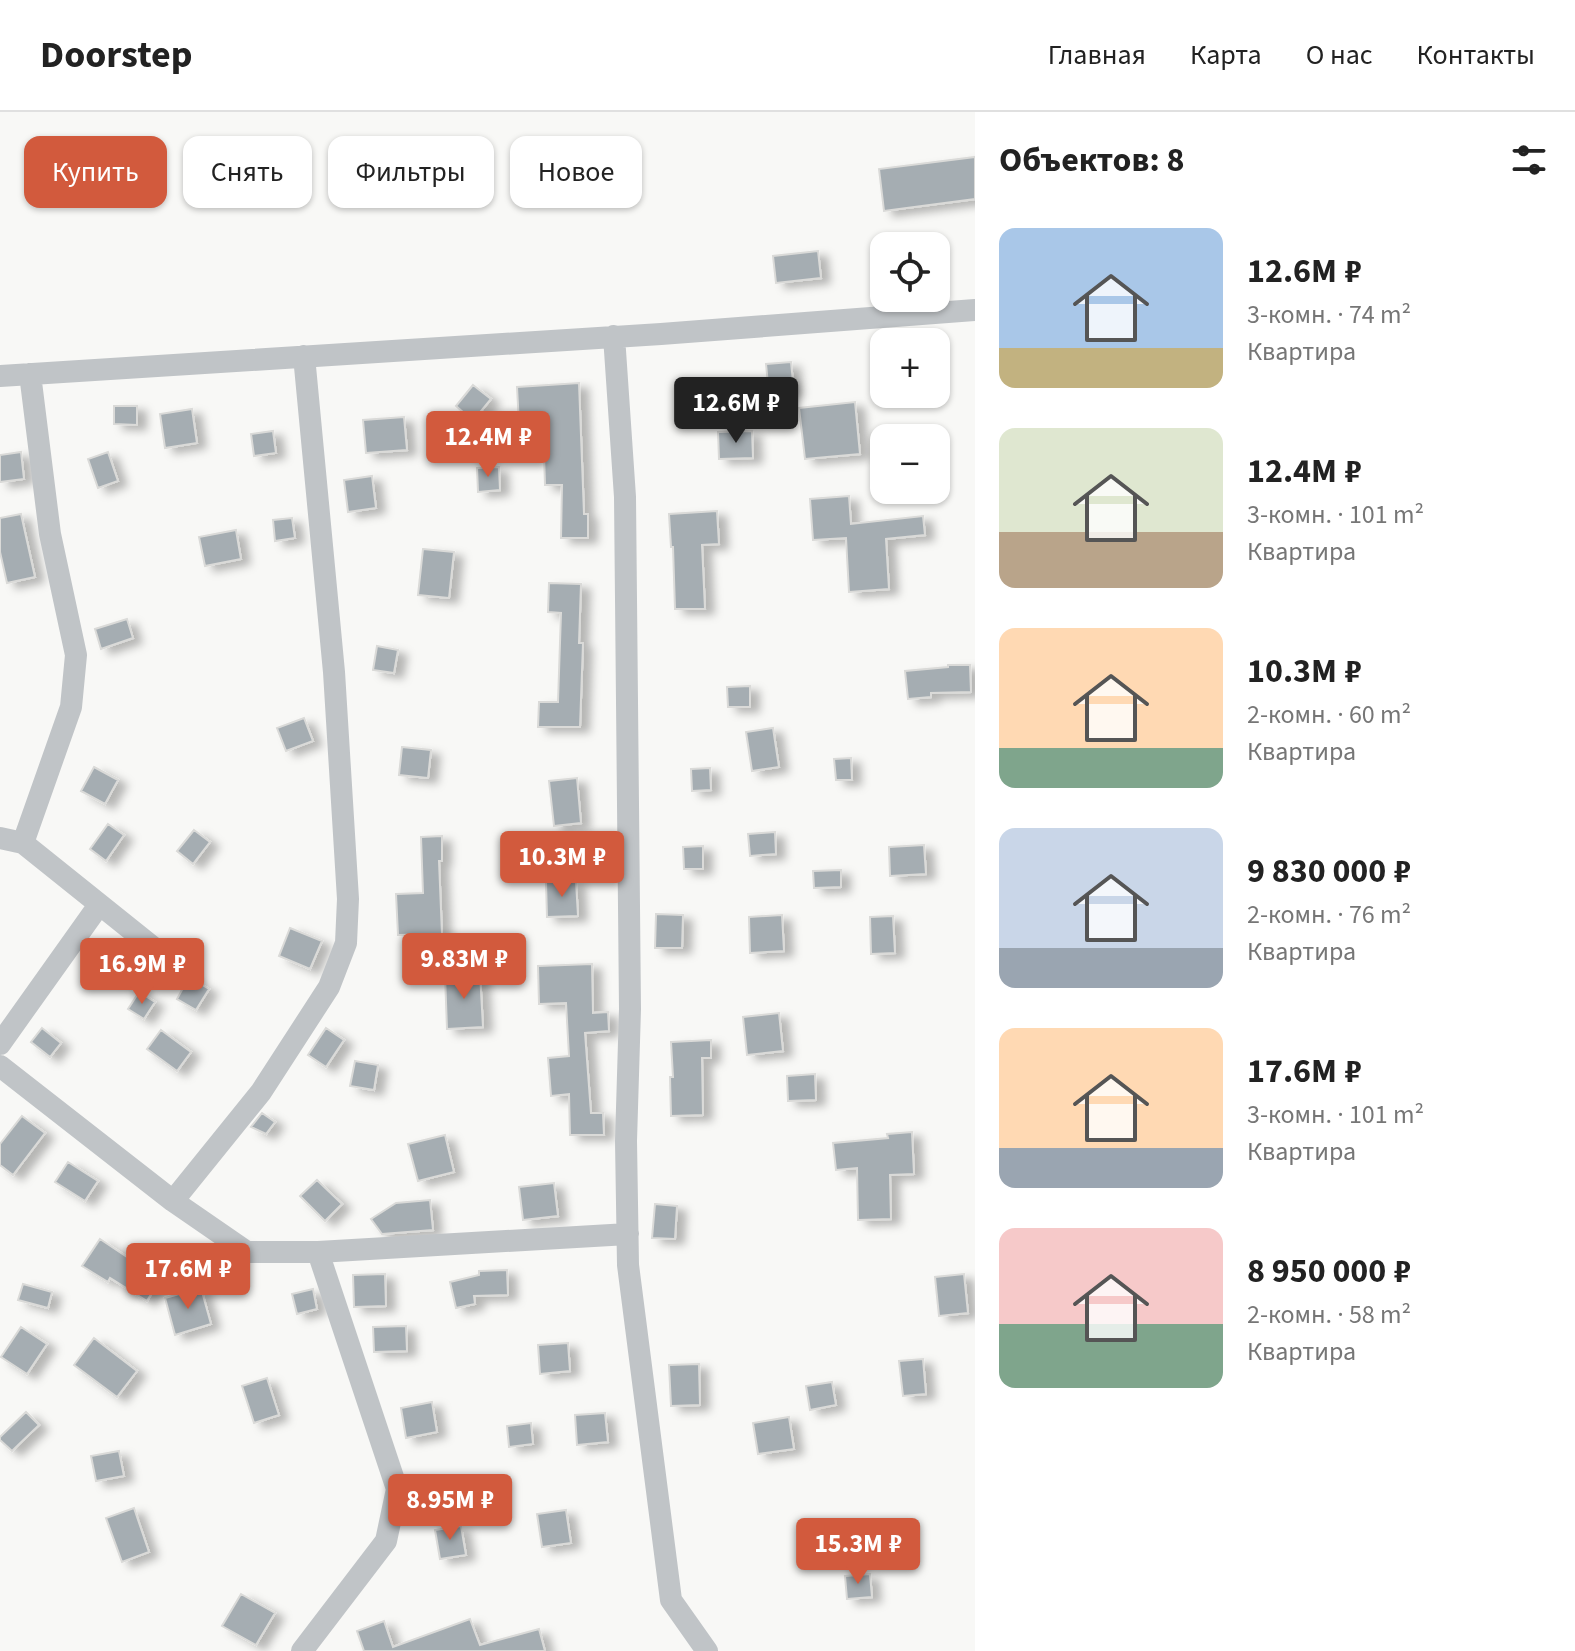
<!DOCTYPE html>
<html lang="ru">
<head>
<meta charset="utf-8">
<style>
  body { margin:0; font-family:"Source Sans 3",sans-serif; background:#f2f2f2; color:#222; height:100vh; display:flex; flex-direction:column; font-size:30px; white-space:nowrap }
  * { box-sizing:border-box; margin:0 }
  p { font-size:26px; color:#767676 }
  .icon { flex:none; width:44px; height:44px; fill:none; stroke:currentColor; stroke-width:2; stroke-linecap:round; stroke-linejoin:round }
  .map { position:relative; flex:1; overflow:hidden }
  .panel { display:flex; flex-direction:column; background:#fff; width:600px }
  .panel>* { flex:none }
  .guide { position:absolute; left:24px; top:24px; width:760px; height:72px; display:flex; gap:16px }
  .controls { position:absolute; left:870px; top:120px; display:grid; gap:16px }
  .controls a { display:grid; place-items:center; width:80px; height:80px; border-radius:16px; background:#fff; box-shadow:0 2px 6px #0004; font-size:40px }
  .price { position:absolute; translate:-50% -68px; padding:0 18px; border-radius:8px; background:#d25a3d; color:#fff; font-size:26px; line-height:52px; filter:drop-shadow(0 2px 4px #0008) }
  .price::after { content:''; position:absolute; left:50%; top:48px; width:24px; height:18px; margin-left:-12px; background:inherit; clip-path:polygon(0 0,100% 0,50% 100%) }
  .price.current { background:#222; color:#fff }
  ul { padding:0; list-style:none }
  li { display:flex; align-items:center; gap:24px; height:200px; padding:0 24px }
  li span { display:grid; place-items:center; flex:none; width:224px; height:160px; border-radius:16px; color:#555 }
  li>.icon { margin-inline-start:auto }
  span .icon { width:96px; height:96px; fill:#fffc; stroke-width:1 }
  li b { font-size:34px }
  h2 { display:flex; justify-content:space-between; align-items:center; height:96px; padding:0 24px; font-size:34px }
  .chip { padding:0 28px; border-radius:16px; background:#fff; box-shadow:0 2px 6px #0004; font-size:28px; line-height:72px }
  .chip.current { background:#d25a3d; color:#fff }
  header { display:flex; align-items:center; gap:48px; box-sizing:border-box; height:112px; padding:0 40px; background:#fff; border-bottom:2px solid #e0e0e0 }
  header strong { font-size:38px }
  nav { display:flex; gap:44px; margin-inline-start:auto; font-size:28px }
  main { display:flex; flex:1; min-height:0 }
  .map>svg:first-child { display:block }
  .building { fill:#a5adb2; stroke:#dadad8; stroke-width:2; filter:url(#shadow) }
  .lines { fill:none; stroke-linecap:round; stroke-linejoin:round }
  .street { stroke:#c0c4c7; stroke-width:22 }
</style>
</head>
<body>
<header>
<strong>Doorstep</strong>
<nav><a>Главная</a><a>Карта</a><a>О нас</a><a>Контакты</a></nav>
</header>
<main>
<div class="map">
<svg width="975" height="1539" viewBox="0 0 975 1539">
  <defs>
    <filter id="shadow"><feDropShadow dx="9" dy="5" stdDeviation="4" flood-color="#0004"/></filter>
  </defs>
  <rect width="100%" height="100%" fill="#f8f8f6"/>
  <!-- building -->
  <path class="building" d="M975,45V87L884,99L879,57Z
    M818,139L821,166L776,171L773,144Z
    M791,250L794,280L769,282L766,252Z
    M579,271L584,402H588V426H561L562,373H545L543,311L519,312L517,275Z
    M473,273L491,287L473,309L456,294Z
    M855,290L860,342L805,347L799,296Z
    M114,294H137V313L114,312Z
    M192,297L197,331L165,336L160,302Z
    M404,305L407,338L366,341L363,308Z
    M273,319L276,341L254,344L251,322Z
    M752,319L753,346L719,347L718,320Z
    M21,340L24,367L0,370V343Z
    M108,340L118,369L98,376L88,347Z
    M499,355L500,378L478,380L477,356Z
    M372,364L376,396L348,400L344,368Z
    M849,384L851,412L923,404L925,423L886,427L889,477L849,480L846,426L813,428L810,387Z
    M717,399L719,432L702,433L705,497H675L673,435H671L669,402Z
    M21,402L35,465L7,471L0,440V406Z
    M292,406L295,426L275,429L273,408Z
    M236,418L241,447L205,454L199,425Z
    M423,437L454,440L449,486L418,483Z
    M549,471L581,472L579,531H583L580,615H538L539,590H558L561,501L548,500Z
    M127,507L133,526L101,537L95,517Z
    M377,534L398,538L394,561L373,558Z
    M948,553H970L971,580L931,581V585L908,587L905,559L948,555Z
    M750,574V595H728L727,575Z
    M304,606L313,629L286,639L277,616Z
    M773,616L779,655L752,659L746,620Z
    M402,635L431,638L428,666L399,663Z
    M851,646L852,668H836L834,647Z
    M94,655L118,668L105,692L81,679Z
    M710,656L711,678L692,679L691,657Z
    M577,666L581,711L554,714L549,669Z
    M108,712L124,723L106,749L90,737Z
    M194,718L210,730L193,752L177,739Z
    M775,720L776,742L750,744L748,722Z
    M442,724V749H439L442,822L398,823L396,782L423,781L421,725Z
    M924,733L926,762L890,764L889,735Z
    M703,734V757H684L683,735Z
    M841,758V775L814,776L813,759Z
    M576,769L578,804L547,805L546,770Z
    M656,802L683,803L682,836H655Z
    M782,803L784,839L750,841L749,805Z
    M893,804L895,841L871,842L870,805Z
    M290,816L322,829L310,857L279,844Z
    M105,830L131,850L117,868L91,849Z
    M592,852L593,901L608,900L609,919L585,921L591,1001H603L604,1023H570L569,982L551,984L548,946L569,944L566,891L539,892L538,854Z
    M480,861L483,915L447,917L445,863Z
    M189,865L209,877L196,898L177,887Z
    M139,880L155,890L144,907L128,897Z
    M779,901L783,939L747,943L743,905Z
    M42,916L61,931L50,945L31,930Z
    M326,916L344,928L326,955L308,943Z
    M161,918L191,940L177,959L147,937Z
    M711,928V946H702L703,1003L671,1004L670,965H673L671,930Z
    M355,949L378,953L374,978L350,974Z
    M815,962L816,988L788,989L787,964Z
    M262,1001L275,1010L266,1022L251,1015Z
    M22,1004L45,1021L13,1063L0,1053V1032Z
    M912,1020L914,1062L890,1063L891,1107L858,1108L857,1056L836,1058L833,1031L888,1026L887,1022Z
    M445,1023L454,1060L418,1069L408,1032Z
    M68,1050L98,1069L85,1089L55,1070Z
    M317,1068L342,1092L325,1109L300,1084Z
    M554,1071L558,1104L523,1108L519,1075Z
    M430,1088L433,1118L382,1122L371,1107L396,1091Z
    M655,1092L677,1094L675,1127L652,1126Z
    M100,1127L160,1167L147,1189L110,1166L108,1170L82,1154Z
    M507,1158L508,1183L474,1184L475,1192L456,1196L450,1170L479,1163V1159Z
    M385,1162L386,1194L354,1195L353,1163Z
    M964,1162L968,1201L939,1204L935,1165Z
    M23,1172L52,1180L48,1196L18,1188Z
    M201,1176L211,1212L175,1223L165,1186Z
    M313,1177L317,1197L297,1202L292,1182Z
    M406,1214L407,1239L374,1240L373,1215Z
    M21,1215L47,1232L27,1262L1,1245Z
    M94,1226L137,1259L117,1285L74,1253Z
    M568,1231L570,1259L540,1262L538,1233Z
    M923,1247L926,1282L903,1284L899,1249Z
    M699,1252L700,1293L671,1294L669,1253Z
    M267,1266L279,1303L254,1311L242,1274Z
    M832,1270L836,1293L810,1298L806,1274Z
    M432,1290L437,1320L406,1326L401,1296Z
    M26,1300L39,1313L12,1339L0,1328V1325Z
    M605,1301L608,1330L577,1333L575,1303Z
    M789,1305L794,1337L758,1342L753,1311Z
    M531,1311L533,1332L509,1335L507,1314Z
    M119,1339L124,1364L96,1369L91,1344Z
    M134,1396L149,1440L122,1450L106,1406Z
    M566,1398L571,1431L542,1435L537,1402Z
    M834,1413L835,1437L807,1438L806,1414Z
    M461,1414L466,1443L440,1447L435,1418Z
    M870,1462L872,1485L847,1487L845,1464Z
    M241,1482L275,1501L256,1533L222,1514Z
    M470,1507L480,1533L539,1517L545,1539H364L357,1519L384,1509L393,1535Z"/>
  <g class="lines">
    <!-- street -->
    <path class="street" d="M614,224L625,385L630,897L626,1029L628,1153L671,1488L707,1539
      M0,264L661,222L975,198
      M0,726L23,731L159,840
      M23,731L71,595L76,543L50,422L30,262
      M0,932L99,793
      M0,954L173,1089L247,1140H318L628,1122
      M173,1089L261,980L329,875L346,831L348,787L334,560L304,244
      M302,1539L386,1429L397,1377L318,1140"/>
  </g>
</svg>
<div class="controls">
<a><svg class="icon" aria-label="locate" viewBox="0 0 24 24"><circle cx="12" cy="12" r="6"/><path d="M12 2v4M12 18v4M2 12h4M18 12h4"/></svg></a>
<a>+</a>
<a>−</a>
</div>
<b class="price current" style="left:736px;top:333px">12.6M ₽</b>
<b class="price" style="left:488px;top:367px">12.4M ₽</b>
<b class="price" style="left:562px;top:787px">10.3M ₽</b>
<b class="price" style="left:464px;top:889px">9.83M ₽</b>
<b class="price" style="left:142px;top:894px">16.9M ₽</b>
<b class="price" style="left:188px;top:1199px">17.6M ₽</b>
<b class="price" style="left:450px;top:1430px">8.95M ₽</b>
<b class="price" style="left:858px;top:1474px">15.3M ₽</b>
<div class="guide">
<a class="chip current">Купить</a>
<a class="chip">Снять</a>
<a class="chip">Фильтры</a>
<a class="chip">Новое</a>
</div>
</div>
<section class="panel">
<h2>Объектов: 8<svg class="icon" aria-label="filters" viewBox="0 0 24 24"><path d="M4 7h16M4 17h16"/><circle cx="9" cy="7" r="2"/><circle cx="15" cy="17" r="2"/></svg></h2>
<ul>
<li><span style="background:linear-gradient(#a9c7e8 75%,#c2b280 0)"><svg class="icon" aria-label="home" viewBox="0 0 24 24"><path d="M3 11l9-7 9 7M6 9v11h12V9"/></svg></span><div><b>12.6M ₽</b><p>3-комн. · 74 m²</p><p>Квартира</p></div></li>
<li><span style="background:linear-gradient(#dfe7d0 65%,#b9a48a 0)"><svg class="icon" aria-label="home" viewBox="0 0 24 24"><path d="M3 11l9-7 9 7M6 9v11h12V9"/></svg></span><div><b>12.4M ₽</b><p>3-комн. · 101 m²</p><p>Квартира</p></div></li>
<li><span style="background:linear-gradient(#ffd9b3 75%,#7fa58c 0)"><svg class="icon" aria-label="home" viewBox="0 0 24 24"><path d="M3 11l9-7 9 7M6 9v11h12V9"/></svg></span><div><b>10.3M ₽</b><p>2-комн. · 60 m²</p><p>Квартира</p></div></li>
<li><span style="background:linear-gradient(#c9d6e8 75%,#9aa5b1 0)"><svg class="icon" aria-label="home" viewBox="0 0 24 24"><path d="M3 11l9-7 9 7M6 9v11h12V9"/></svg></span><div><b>9 830 000 ₽</b><p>2-комн. · 76 m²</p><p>Квартира</p></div></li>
<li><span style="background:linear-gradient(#ffd9b3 75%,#9aa5b1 0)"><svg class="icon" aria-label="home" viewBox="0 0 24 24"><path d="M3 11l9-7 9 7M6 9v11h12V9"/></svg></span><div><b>17.6M ₽</b><p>3-комн. · 101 m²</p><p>Квартира</p></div></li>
<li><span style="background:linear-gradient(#f6c9c9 60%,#7fa58c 0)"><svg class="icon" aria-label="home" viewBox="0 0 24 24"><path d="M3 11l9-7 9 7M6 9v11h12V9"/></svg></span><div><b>8 950 000 ₽</b><p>2-комн. · 58 m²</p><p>Квартира</p></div></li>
</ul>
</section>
</main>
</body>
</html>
